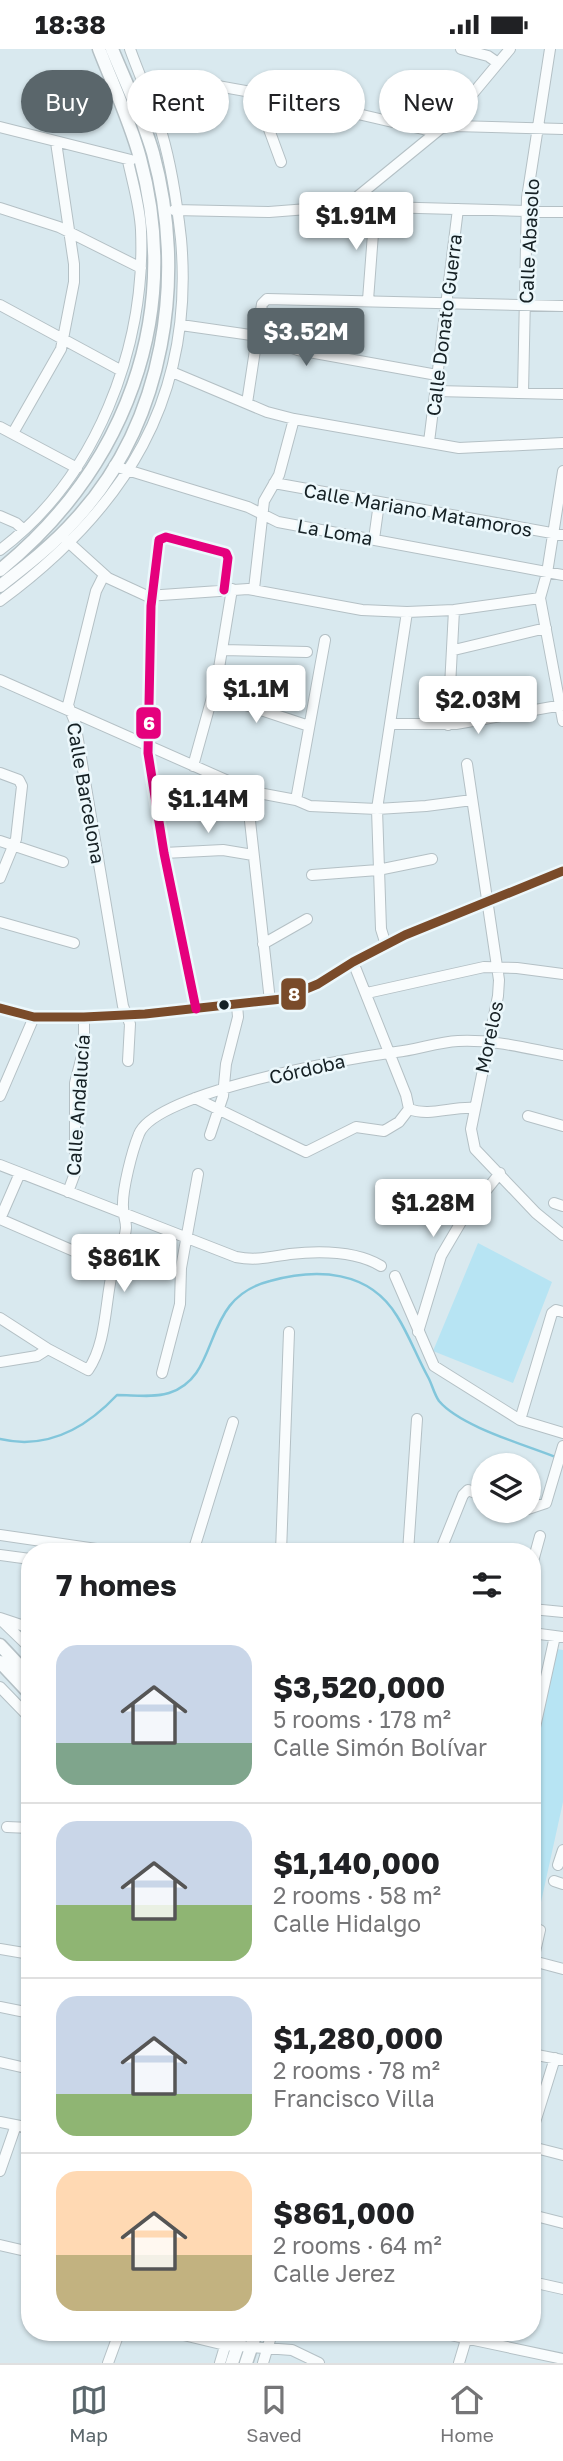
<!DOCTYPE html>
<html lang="en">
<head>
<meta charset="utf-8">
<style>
  body { margin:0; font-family:"Golos Text",sans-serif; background:#f6f6f6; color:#202124; height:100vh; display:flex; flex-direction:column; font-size:26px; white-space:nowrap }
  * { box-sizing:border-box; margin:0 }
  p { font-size:23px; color:#757577 }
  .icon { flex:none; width:38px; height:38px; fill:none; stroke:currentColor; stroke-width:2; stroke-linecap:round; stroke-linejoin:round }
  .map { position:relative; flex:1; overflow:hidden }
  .details { position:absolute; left:21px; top:1494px; width:520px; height:798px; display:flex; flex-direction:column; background:#fff; border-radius:28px; box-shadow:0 2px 5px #0004 }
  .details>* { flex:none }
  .top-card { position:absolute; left:21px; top:21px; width:522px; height:63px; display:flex; gap:14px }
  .tools { position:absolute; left:471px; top:1404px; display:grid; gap:14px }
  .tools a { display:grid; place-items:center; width:70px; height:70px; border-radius:50%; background:#fff; box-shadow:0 2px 5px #0004; font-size:35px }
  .price { position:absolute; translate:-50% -60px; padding:0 16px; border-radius:7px; background:#fff; color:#222; font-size:23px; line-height:46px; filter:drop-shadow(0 2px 4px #0008) }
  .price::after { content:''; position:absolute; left:50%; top:42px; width:21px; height:16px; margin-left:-10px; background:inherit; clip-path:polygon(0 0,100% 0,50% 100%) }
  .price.selected { background:#5a666b; color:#fff }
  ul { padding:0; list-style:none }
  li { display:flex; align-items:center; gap:21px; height:175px; padding:0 35px }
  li+li { border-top:2px solid #e0e0e0 }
  li span { display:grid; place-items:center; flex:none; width:196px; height:140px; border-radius:21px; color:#555 }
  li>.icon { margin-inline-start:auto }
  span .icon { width:84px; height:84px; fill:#fffc; stroke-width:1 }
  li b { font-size:30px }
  h2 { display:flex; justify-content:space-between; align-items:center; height:84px; padding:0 35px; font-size:30px }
  .pill { padding:0 24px; border-radius:32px; background:#fff; box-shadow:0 2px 5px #0004; font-size:24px; line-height:63px }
  .pill.selected { background:#5a666b; color:#fff }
  .status { display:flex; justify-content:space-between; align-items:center; height:49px; padding:0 35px; background:#fff; direction:ltr }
  .status svg { height:19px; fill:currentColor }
  .tab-bar { display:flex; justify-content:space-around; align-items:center; height:98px; border-top:2px solid #e0e0e0; background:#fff; font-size:19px; color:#757577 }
  .tab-bar a { display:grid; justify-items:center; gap:4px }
  .tab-bar .selected { color:#5a666b }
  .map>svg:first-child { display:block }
  .green { fill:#b7e4f3 }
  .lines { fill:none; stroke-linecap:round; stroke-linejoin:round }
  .stream { stroke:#82c6db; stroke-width:2.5 }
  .minor-casing { stroke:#b4c0c5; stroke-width:12 }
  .major-casing { stroke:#b4c0c5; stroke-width:15 }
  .minor { stroke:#f9fcfd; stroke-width:10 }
  .major { stroke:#f9fcfd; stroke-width:12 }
  .bus-1-casing { stroke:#ecf8fc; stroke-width:14 }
  .bus-2-casing { stroke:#ecf8fc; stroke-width:14 }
  .bus-1 { stroke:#7a4b2a; stroke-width:9 }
  .bus-2 { stroke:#e5007d; stroke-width:9 }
  .bus-dot { fill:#152024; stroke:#ecf8fc; stroke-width:2.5 }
  .labels { text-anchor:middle; stroke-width:5; stroke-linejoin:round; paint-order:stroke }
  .street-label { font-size:19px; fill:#152024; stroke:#ecf8fc }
  .line-badge { stroke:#ecf8fc; stroke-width:2.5 }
  .badge-label { font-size:19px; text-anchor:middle; font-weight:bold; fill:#fff }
</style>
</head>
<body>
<div class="status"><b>18:38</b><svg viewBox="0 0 49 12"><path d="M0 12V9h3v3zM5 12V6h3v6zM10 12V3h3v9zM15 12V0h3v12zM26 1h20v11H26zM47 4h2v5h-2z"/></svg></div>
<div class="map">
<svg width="563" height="2314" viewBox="0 0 563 2314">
  <rect width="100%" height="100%" fill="#d9e9ef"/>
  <!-- green -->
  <path class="green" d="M478,1194L552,1233L513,1334L433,1302Z
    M556,1600L563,1601V1753L532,1894V1707Z"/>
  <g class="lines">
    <!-- stream -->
    <path class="stream" d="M0,1390C47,1401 86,1379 117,1346C134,1346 153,1349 169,1344C224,1326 198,1250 270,1232C317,1219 369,1221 397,1267C409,1286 417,1308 428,1328C432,1335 434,1345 439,1352C461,1378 526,1396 558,1409"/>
    <!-- minor casing -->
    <g class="minor-casing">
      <path id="minor" d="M461,0L488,7L498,14
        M212,36L302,52L427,81L455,77L563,80
        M264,45L263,64L281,113
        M0,78L131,111
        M346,157L450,72L510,0
        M0,159L59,178L141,219
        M174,161L269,163L346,157L563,163
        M368,251L375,158
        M0,256L120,321
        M181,276L258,287L298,301L437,326
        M172,323L267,363L294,370L459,399L563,394
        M436,342L563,345
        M523,344L527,149L550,0
        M247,354L262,255L267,250L563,257
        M0,378L77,419
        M13,384L61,300L74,233V215L56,93
        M429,393L458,160
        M114,417L248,458L278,473L563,526
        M563,422L547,524L540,549L563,672
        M274,434L563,486
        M0,467L16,474L24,481
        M374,490L379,454
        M66,491L108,529L147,547L248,540L362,561L407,563L454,561L540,549
        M0,501C96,429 146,299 141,181C140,158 133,135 128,112
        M104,526L96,542L68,656L75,673L123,957L130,975L128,1012
        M254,540L264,452L279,426L294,370
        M0,552C125,460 195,349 181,190C177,154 172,119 162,85C153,56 140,28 130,0
        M222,601L307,603
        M454,601L546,579
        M0,631L253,743L296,751L310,757L377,760L426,757L472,751
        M213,645L309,677
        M390,675H456L563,656
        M448,676L454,561
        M467,715L499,931L498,947L471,1080L475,1100L536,1164L563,1186
        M193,717L213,645V630L219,619L232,540
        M0,724L19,731L22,737L16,790L0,829
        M253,743L249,763L270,952
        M296,751L325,591
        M0,792L63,813
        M164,804L223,801L253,806
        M312,826L378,821L432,810
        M0,873L74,894
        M263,895L307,870
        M386,896L381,880L377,760L407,563
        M353,913L406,1046L409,1060
        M367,944L484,918L517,919L563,925
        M0,959L34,968H84L145,965L282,950L318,935L353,913L405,886L563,822
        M196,960L164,804L148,704L151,557L159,491L166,488L226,504L228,509L224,541
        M0,1047L34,968
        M195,1049L306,1103L356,1078L384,1082L399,1073L409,1060
        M409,1060C430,1068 452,1057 475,1059
        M528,1067L563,1077
        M210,1086L223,1047L226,1015L238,968L237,956
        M0,1116L236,1208C256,1212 270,1208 290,1205C318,1202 356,1202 381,1217
        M68,1143L75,1124V1034L84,999V968
        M554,1154L563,1157
        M0,1170L113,1219
        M0,1170L20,1124
        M395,1227L434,1317L520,1371L563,1384
        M0,1269L48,1300L88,1321C107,1294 105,1251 113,1219C117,1205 125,1193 126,1179C126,1171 123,1165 123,1158C122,1141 132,1102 139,1085C155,1043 350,1009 396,1003C417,1001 437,993 458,992C493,990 529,1000 563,1006
        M418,1283L441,1207L461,1173L500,1124
        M0,1313L37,1307L48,1300
        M162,1324L180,1255L181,1219L198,1125
        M520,1371L552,1264L556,1261L563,1263
        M528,1460L546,1454L563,1397
        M0,1486L117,1503
        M193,1503L233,1373
        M281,1503L289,1283
        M408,1503L417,1370
        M440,1503L463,1446L468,1441L483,1447
        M0,1506L30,1510
        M532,1516L540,1487
        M532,1560L563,1563
        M0,1569L30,1579
        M0,1570L30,1599
        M532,1584L563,1588
        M0,1638L30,1669
        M532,1692L555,1587
        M7,1778L30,1779
        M558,1816L563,1801
        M554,1832L563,1835
        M0,1900L30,1905
        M533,1912L563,1920
        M532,1916L540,1881
        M0,1958L30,1964
        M532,2005L563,2011
        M0,2013L30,2020
        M0,2073L30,2079
        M532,2083L555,2009
        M532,2098L563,2106
        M0,2122L16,2076
        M532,2166L563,2174
        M0,2196L30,2203
        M532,2233L563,2240
        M175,2284L225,2296L292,2301L319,2314
        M441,2284L563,2310
        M108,2314L119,2284
        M220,2314L229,2284
        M263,2314L272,2284
        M459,2314L468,2284"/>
    </g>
    <!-- major casing -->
    <g class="major-casing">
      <path id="major" d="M0,521C125,419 183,268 140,109C130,72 113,36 99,0
        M0,537C27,516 54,495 76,470C165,373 187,228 153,104C143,69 126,34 112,0
        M0,1596L30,1628
        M0,1613L30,1645
        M232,2314L242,2284
        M246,2314L256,2284"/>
    </g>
    <!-- minor -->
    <use href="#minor" class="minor"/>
    <!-- major -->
    <use href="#major" class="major"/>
    <!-- bus-1 casing -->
    <g class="bus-1-casing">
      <path id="bus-1" d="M0,959L34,968H84L145,965L282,950L318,935L353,913L405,886L563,822"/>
    </g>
    <!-- bus-2 casing -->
    <g class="bus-2-casing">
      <path id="bus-2" d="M196,960L164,804L148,704L151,557L159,491L166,488L226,504L228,509L224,541"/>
    </g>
    <!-- bus-1 -->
    <use href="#bus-1" class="bus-1"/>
    <!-- bus-2 -->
    <use href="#bus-2" class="bus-2"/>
  </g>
  <!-- markers -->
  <circle class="bus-dot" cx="224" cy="956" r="6"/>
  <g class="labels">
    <!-- street labels -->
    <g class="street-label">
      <text transform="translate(529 192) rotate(-87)" y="7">Calle Abasolo</text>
      <text transform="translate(444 276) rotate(-83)" y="7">Calle Donato Guerra</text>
      <text transform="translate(418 461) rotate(10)" y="7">Calle Mariano Matamoros</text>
      <text transform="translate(335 483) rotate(10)" y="7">La Loma</text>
      <text transform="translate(86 744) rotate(80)" y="7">Calle Barcelona</text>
      <text transform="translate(489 988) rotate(-78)" y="7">Morelos</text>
      <text transform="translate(307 1020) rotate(-13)" y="7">Córdoba</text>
      <text transform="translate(78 1056) rotate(-86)" y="7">Calle Andalucía</text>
    </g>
  </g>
  <g class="line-badge">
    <rect x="135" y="657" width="27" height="34" rx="7" fill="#e5007d"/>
    <rect x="280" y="928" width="27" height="34" rx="7" fill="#7a4b2a"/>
  </g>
  <g class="badge-label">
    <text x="149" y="681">6</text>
    <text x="294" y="952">8</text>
  </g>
</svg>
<div class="tools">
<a><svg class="icon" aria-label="layers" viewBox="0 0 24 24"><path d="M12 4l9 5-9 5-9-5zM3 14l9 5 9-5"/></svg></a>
</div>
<b class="price" style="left:356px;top:203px">$1.91M</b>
<b class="price selected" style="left:306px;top:319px">$3.52M</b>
<b class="price" style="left:256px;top:676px">$1.1M</b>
<b class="price" style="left:478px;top:687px">$2.03M</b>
<b class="price" style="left:208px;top:786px">$1.14M</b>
<b class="price" style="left:433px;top:1190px">$1.28M</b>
<b class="price" style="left:124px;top:1245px">$861K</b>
<div class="top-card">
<a class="pill selected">Buy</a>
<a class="pill">Rent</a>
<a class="pill">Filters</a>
<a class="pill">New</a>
</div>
<section class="details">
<h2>7 homes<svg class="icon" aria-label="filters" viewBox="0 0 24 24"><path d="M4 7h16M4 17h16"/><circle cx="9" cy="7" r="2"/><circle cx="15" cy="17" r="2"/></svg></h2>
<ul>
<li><span style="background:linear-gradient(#c9d6e8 70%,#7fa58c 0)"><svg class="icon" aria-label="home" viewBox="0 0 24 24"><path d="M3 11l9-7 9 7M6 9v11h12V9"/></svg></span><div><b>$3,520,000</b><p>5 rooms · 178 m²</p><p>Calle Simón Bolívar</p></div></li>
<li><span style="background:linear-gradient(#c9d6e8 60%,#8fb573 0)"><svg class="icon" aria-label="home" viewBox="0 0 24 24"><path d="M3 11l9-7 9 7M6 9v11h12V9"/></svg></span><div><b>$1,140,000</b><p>2 rooms · 58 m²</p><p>Calle Hidalgo</p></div></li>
<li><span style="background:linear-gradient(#c9d6e8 70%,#8fb573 0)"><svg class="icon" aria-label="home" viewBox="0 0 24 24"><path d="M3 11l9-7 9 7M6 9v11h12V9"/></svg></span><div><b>$1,280,000</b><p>2 rooms · 78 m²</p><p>Francisco Villa</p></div></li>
<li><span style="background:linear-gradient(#ffd9b3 60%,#c2b280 0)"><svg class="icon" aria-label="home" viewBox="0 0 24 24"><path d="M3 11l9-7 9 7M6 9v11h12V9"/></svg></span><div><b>$861,000</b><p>2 rooms · 64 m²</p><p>Calle Jerez</p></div></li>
</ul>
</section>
</div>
<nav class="tab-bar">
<a class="selected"><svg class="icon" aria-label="map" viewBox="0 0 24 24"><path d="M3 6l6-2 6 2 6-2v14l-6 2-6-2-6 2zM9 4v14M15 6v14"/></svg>Map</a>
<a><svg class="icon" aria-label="saved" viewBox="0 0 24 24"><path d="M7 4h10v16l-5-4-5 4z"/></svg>Saved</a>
<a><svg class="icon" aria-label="home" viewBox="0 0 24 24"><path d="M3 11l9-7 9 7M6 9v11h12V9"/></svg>Home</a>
</nav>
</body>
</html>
